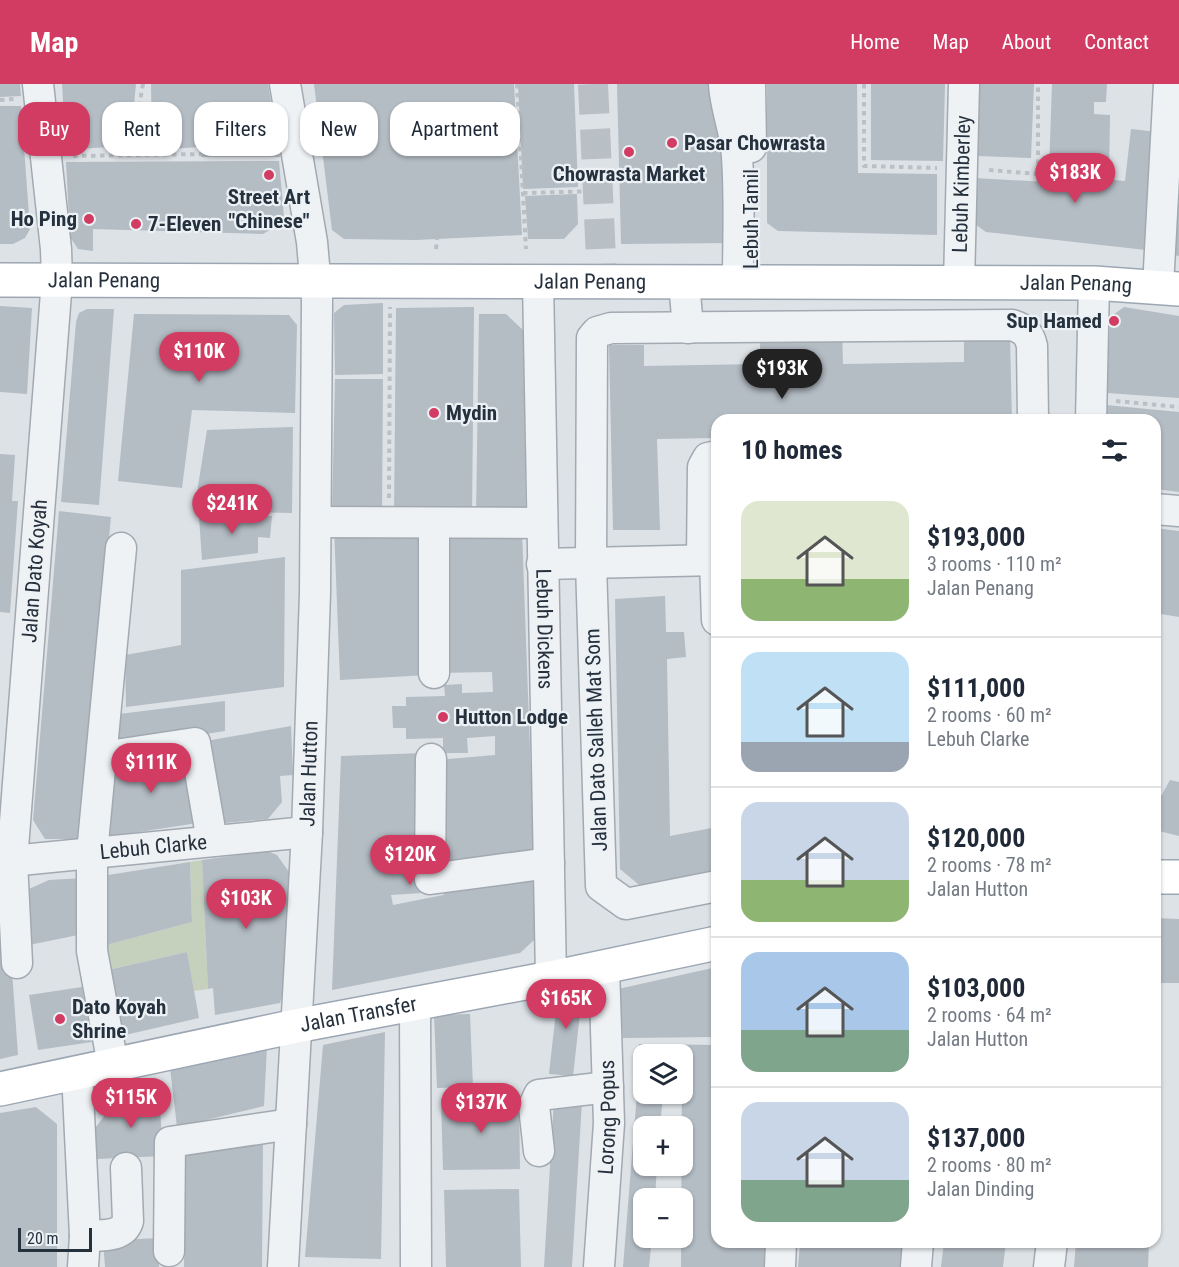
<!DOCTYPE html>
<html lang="en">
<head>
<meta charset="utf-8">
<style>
  body { margin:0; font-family:"Roboto Condensed",sans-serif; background:#f6f6f7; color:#1f2937; height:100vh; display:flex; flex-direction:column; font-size:22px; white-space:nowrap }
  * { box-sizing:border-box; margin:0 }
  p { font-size:20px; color:#747a83 }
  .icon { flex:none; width:33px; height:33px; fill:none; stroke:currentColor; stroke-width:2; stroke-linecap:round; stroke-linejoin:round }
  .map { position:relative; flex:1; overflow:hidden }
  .details { position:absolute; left:711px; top:330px; width:450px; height:834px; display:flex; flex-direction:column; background:#fff; border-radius:18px; box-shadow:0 2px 4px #0004 }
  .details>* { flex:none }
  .banner { position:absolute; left:18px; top:18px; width:570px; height:54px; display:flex; gap:12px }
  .controls { position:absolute; left:633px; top:960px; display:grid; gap:12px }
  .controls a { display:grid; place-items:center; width:60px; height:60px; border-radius:12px; background:#fff; box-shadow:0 2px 4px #0004; font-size:30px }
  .scale { position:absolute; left:18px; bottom:15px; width:74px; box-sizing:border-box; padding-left:6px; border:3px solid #26313e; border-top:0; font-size:16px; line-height:21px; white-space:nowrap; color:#26313e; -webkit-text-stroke:4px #ecf1f5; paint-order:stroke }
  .price { position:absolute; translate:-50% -51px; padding:0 14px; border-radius:21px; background:#d23c62; color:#fff; font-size:20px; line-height:39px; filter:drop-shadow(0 2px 3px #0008) }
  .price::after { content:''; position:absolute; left:50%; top:36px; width:18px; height:14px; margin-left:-9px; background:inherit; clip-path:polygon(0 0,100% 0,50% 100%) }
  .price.selected { background:#222; color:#fff }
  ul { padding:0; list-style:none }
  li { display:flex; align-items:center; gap:18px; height:150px; padding:0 30px }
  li+li { border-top:2px solid #e0e1e3 }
  li span { display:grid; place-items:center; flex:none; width:168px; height:120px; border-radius:18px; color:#555 }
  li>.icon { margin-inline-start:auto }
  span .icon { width:72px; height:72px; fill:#fffc; stroke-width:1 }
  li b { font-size:26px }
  h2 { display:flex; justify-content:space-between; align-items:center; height:72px; padding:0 30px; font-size:26px }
  .chip { padding:0 21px; border-radius:18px; background:#fff; box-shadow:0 2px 4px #0004; font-size:21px; line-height:54px }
  .chip.selected { background:#d23c62; color:#fff }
  header { display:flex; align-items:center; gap:36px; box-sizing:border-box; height:84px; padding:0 30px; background:#d23c62; color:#fff }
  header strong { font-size:28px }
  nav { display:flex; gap:33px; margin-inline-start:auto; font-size:21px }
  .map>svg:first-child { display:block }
  .green { fill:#c5d1bd }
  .building { fill:#b4bcc4 }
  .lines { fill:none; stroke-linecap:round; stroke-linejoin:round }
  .minor-tunnel { stroke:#b8bfc5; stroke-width:30; stroke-dasharray:30 15; stroke-linecap:butt }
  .minor-casing { stroke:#a2a9b1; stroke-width:33 }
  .major-casing { stroke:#9ca7b3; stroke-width:36 }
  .path { stroke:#bbc0c5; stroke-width:4; stroke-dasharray:4.5 4.5; stroke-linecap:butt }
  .minor { stroke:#eff2f5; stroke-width:30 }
  .major { stroke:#fff; stroke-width:33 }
  .poi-dot { fill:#d23c62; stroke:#ecf1f5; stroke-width:2 }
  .labels { text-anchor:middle; stroke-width:4.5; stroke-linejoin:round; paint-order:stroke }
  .poi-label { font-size:21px; font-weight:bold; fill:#26313e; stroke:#ecf1f5; text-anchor:start }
  .street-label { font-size:21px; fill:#26313e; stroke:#ecf1f5 }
</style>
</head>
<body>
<header>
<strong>Map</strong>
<nav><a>Home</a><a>Map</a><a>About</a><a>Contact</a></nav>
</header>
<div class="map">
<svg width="1179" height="1183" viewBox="0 0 1179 1183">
  <rect width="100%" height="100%" fill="#dde2e7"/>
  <!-- green -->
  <path class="green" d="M202,776L208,905L194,907L187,868L99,888L95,864L192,838L190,778Z"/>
  <!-- building -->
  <path class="building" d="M0,0H20L21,12L0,13Z
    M62,0H136L131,53L123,62L66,66Z
    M151,0H268L280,73H201L200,63L152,66Z
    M314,0H514L522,151L416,156L344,155L332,146Z
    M518,0H574L578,103L523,105Z
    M617,0H714L715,36H725L730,159L621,160Z
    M767,0H857L858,89L937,90V151L778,147L767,139Z
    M871,0H945L943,77L871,76Z
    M980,0H1034L1031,74L977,72Z
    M1052,0H1107L1106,18H1094V30L1110,31L1109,89L1049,87Z
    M0,22H21L30,145L25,154L13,160H0Z
    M1131,45L1157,48L1146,166L986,148L972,138L974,94L1083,100L1084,93L1125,97Z
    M279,77L284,133L280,140L263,150L93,145V167L78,165L70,153L66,78Z
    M1179,90V172L1169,170Z
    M577,110L578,140L564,155H528L525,112Z
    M383,219V290L335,291L334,229L344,221Z
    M0,222L32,224L27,310L0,308Z
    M474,223L472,435H394L396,224Z
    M1124,223L1179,232V314L1107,309L1110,233Z
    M87,225H114L99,421L61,418L76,238L79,229Z
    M134,230L289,231L297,241L295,329L192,326L182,404L118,397Z
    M479,230H506L523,246L526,434H476Z
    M842,246L843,280L964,278V255L1010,254L1012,336H717V354L657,355L660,446H613L609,261H644V282L760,280V247Z
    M335,295H383L382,431H332Z
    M1106,321L1179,328V408L1155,405V336H1106Z
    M293,343L292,429L194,427L207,346Z
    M0,370L15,371L12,417H18L10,529L0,528Z
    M59,427L111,433L80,755H45L33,736Z
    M272,432L270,454L258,453V469L202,476L199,433Z
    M334,443L423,453L427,591L340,596Z
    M1155,444L1179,447V533L1155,529Z
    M449,447H522L534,775L437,788V676L495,671V652L467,654L468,669H443V654L406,655V644H393L392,622H406V613L445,612L444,601L462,600V609L493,608L492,588L439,589Z
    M285,473L284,603L126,623L125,571L181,561V486Z
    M665,512L666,548H684L686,573L667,575L670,752L717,743V791L644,805L620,785L615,515Z
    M225,617V647L110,665L111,631Z
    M291,642L293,691L280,692L282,718L268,735L214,740L200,658Z
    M191,666L204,738L106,753L105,678Z
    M423,669L422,809L391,811L393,821L443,811L455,799L533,788L536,846L534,856L520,869L332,906L341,672Z
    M1170,696L1179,698V752L1155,746V723Z
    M267,767L277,771L289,788L287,895L280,919L215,931L213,904L208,905L202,776Z
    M190,778L192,838L95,864L96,793Z
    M83,794V850L24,862V813L29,805L49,796Z
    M0,816H7L18,971L0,975Z
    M1155,834L1179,835V899H1155Z
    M187,868L199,934L112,954L99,888Z
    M717,883V953L623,954L618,905Z
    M559,900L583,903L573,992L549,990Z
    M82,903L92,958L38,966L29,911Z
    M470,930L473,1003L437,1004L434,931Z
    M385,948L381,1175L305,1173L323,961Z
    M639,960L717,961V1158H765L764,1183H681L682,970H644V988H639Z
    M267,962L264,1022L177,1043L170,984Z
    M1155,1001L1159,1002L1157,1037H1155Z
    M159,1009L163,1072L97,1075L93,1047L116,1016Z
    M637,1009L663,1012L660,1042H644V1082H657L655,1114H644V1154H652L649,1183H623Z
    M519,1014L520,1085L443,1086L441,1015Z
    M554,1015L582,1017L572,1183H544Z
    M36,1023L57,1040V1183H0V1029Z
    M186,1055L263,1057L262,1183H184Z
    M519,1105L521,1183H446L444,1106Z
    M157,1154L159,1183H105L103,1157Z
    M800,1158H910L909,1183H798Z
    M944,1158H1006L1003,1183H941Z
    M1076,1158H1149L1148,1183H1074Z"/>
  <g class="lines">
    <!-- minor-tunnel -->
    <path class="minor-tunnel" d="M593,0L602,197"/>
    <!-- minor casing -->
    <g class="minor-casing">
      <g id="minor">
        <path d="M724,0C725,24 736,48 737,73C740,114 738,156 738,198"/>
        <path d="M750,0L751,63"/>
        <path id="s1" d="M538,197L551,894"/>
        <path d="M684,198L688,244"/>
        <path id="s2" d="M959,199L964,0"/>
        <path d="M1158,203L1169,0"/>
        <path d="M1091,336L1094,199"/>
        <path d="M1155,425L1179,427"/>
        <path d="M316,438L541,439"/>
        <path d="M434,439V589"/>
        <path d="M702,476L703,383L708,374L717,372"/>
        <path d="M715,476L717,536"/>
        <path d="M542,480L717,476"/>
        <path d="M102,673L195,659L212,757"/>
        <path d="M431,675L430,795L549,779"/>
        <path id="s3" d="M0,778L307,748"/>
        <path d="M717,802L626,820L601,802L591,479L592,254L597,248L611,244L1012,241C1024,245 1029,249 1032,262L1033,336"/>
        <path id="s4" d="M17,879L12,777L57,196L56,165L38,0"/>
        <path d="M415,920L416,1183"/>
        <path d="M113,981L92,867V769L121,464"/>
        <path d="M77,989L85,1152L83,1183"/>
        <path d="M539,1067L534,1022L539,1011L608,1003"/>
        <path d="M85,1152C100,1151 123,1154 128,1137L126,1084"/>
        <path d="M169,1167L170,1058L291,1040"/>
        <path id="s5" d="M283,1183L307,748L315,509L317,215L312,158L285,0"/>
        <path id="s6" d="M599,1183L609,1039L604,883"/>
        <path d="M780,1183L781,1158"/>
        <path d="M916,1183L918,1158"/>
        <path d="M1049,1183L1052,1158"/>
      </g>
    </g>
    <!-- major casing -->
    <g class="major-casing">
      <g id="major">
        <path id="s7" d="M0,196L1094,199L1179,205"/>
        <path d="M1155,793H1179"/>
        <path id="s8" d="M0,1005L296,942L551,894L717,859"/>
      </g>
    </g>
    <!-- path -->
    <path class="path" d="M143,0L140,17L143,71
      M517,0L526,165
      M864,0V82L937,84
      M0,16L14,15
      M73,72L270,69
      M989,86L1073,93
      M1038,89V0
      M523,109L598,107
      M436,165L437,155
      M1116,317L1179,323
      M389,414L390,223"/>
    <!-- minor -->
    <use href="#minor" class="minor"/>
    <!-- major -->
    <use href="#major" class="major"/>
  </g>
  <!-- markers -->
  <g class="poi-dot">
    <circle cx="672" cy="59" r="6"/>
    <circle cx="629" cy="68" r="6"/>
    <circle cx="269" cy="91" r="6"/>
    <circle cx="89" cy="135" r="6"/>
    <circle cx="136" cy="140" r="6"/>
    <circle cx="1114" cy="237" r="6"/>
    <circle cx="434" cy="329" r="6"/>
    <circle cx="443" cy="633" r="6"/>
    <circle cx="60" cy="935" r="6"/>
  </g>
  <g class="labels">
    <!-- poi labels -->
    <g class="poi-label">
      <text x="684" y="66">Pasar Chowrasta</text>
      <text x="629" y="97" text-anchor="middle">Chowrasta Market</text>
      <text x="269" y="120" text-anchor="middle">Street Art<tspan x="269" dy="24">"Chinese"</tspan></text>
      <text x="77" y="142" text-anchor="end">Ho Ping</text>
      <text x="148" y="147">7-Eleven</text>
      <text x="1102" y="244" text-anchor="end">Sup Hamed</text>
      <text x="446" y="336">Mydin</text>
      <text x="455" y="640">Hutton Lodge</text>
      <text x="72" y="930">Dato Koyah<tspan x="72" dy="24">Shrine</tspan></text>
    </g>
    <!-- street labels -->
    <g class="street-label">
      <text dy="7" stroke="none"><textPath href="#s2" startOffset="99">Lebuh Kimberley</textPath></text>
      <text transform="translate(751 135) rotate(-90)" y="7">Lebuh Tamil</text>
      <text dy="7" stroke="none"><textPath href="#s7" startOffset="104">Jalan Penang</textPath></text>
      <text dy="7" stroke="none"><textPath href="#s7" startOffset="590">Jalan Penang</textPath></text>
      <text dy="7" stroke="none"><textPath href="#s7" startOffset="1076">Jalan Penang</textPath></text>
      <text dy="7" stroke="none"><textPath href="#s4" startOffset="393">Jalan Dato Koyah</textPath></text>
      <text dy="7" stroke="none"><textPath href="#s1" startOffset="348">Lebuh Dickens</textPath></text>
      <text transform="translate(596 656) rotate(-92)" y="7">Jalan Dato Salleh Mat Som</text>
      <text dy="7" stroke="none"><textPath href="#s5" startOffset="494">Jalan Hutton</textPath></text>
      <text dy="7" stroke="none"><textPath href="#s3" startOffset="154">Lebuh Clarke</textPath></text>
      <text dy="7" stroke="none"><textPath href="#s8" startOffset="366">Jalan Transfer</textPath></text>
      <text dy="7" stroke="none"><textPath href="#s6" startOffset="150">Lorong Popus</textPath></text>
    </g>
  </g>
</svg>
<div class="controls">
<a><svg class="icon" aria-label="layers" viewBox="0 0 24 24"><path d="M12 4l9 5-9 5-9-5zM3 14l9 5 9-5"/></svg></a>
<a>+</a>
<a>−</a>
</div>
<div class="scale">20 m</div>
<b class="price" style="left:1075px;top:120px">$183K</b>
<b class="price" style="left:199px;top:299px">$110K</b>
<b class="price selected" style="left:782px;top:316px">$193K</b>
<b class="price" style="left:232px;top:451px">$241K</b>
<b class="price" style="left:151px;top:710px">$111K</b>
<b class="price" style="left:410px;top:802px">$120K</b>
<b class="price" style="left:246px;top:846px">$103K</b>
<b class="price" style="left:566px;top:946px">$165K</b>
<b class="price" style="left:131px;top:1045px">$115K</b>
<b class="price" style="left:481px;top:1050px">$137K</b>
<div class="banner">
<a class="chip selected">Buy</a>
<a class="chip">Rent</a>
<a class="chip">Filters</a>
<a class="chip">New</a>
<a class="chip">Apartment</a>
</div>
<section class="details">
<h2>10 homes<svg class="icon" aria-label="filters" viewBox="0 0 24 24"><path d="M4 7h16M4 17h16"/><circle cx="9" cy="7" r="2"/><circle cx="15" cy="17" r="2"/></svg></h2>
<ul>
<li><span style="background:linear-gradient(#dfe7d0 65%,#8fb573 0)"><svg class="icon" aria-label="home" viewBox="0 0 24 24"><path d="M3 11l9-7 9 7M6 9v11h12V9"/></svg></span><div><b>$193,000</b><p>3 rooms · 110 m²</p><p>Jalan Penang</p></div></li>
<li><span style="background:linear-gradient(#bfe0f5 75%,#9aa5b1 0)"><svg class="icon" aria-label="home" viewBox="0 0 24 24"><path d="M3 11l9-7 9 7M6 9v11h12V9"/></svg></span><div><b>$111,000</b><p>2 rooms · 60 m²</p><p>Lebuh Clarke</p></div></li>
<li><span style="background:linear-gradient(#c9d6e8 65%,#8fb573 0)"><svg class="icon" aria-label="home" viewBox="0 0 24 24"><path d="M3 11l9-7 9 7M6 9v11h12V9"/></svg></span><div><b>$120,000</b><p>2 rooms · 78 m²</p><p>Jalan Hutton</p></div></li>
<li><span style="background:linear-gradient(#a9c7e8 65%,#7fa58c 0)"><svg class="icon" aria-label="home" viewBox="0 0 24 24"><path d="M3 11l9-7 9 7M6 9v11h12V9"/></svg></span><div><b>$103,000</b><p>2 rooms · 64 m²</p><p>Jalan Hutton</p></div></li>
<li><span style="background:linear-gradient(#c9d6e8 65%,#7fa58c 0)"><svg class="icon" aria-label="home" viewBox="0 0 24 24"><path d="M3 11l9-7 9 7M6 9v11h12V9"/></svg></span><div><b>$137,000</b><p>2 rooms · 80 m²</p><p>Jalan Dinding</p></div></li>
</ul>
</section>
</div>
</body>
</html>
